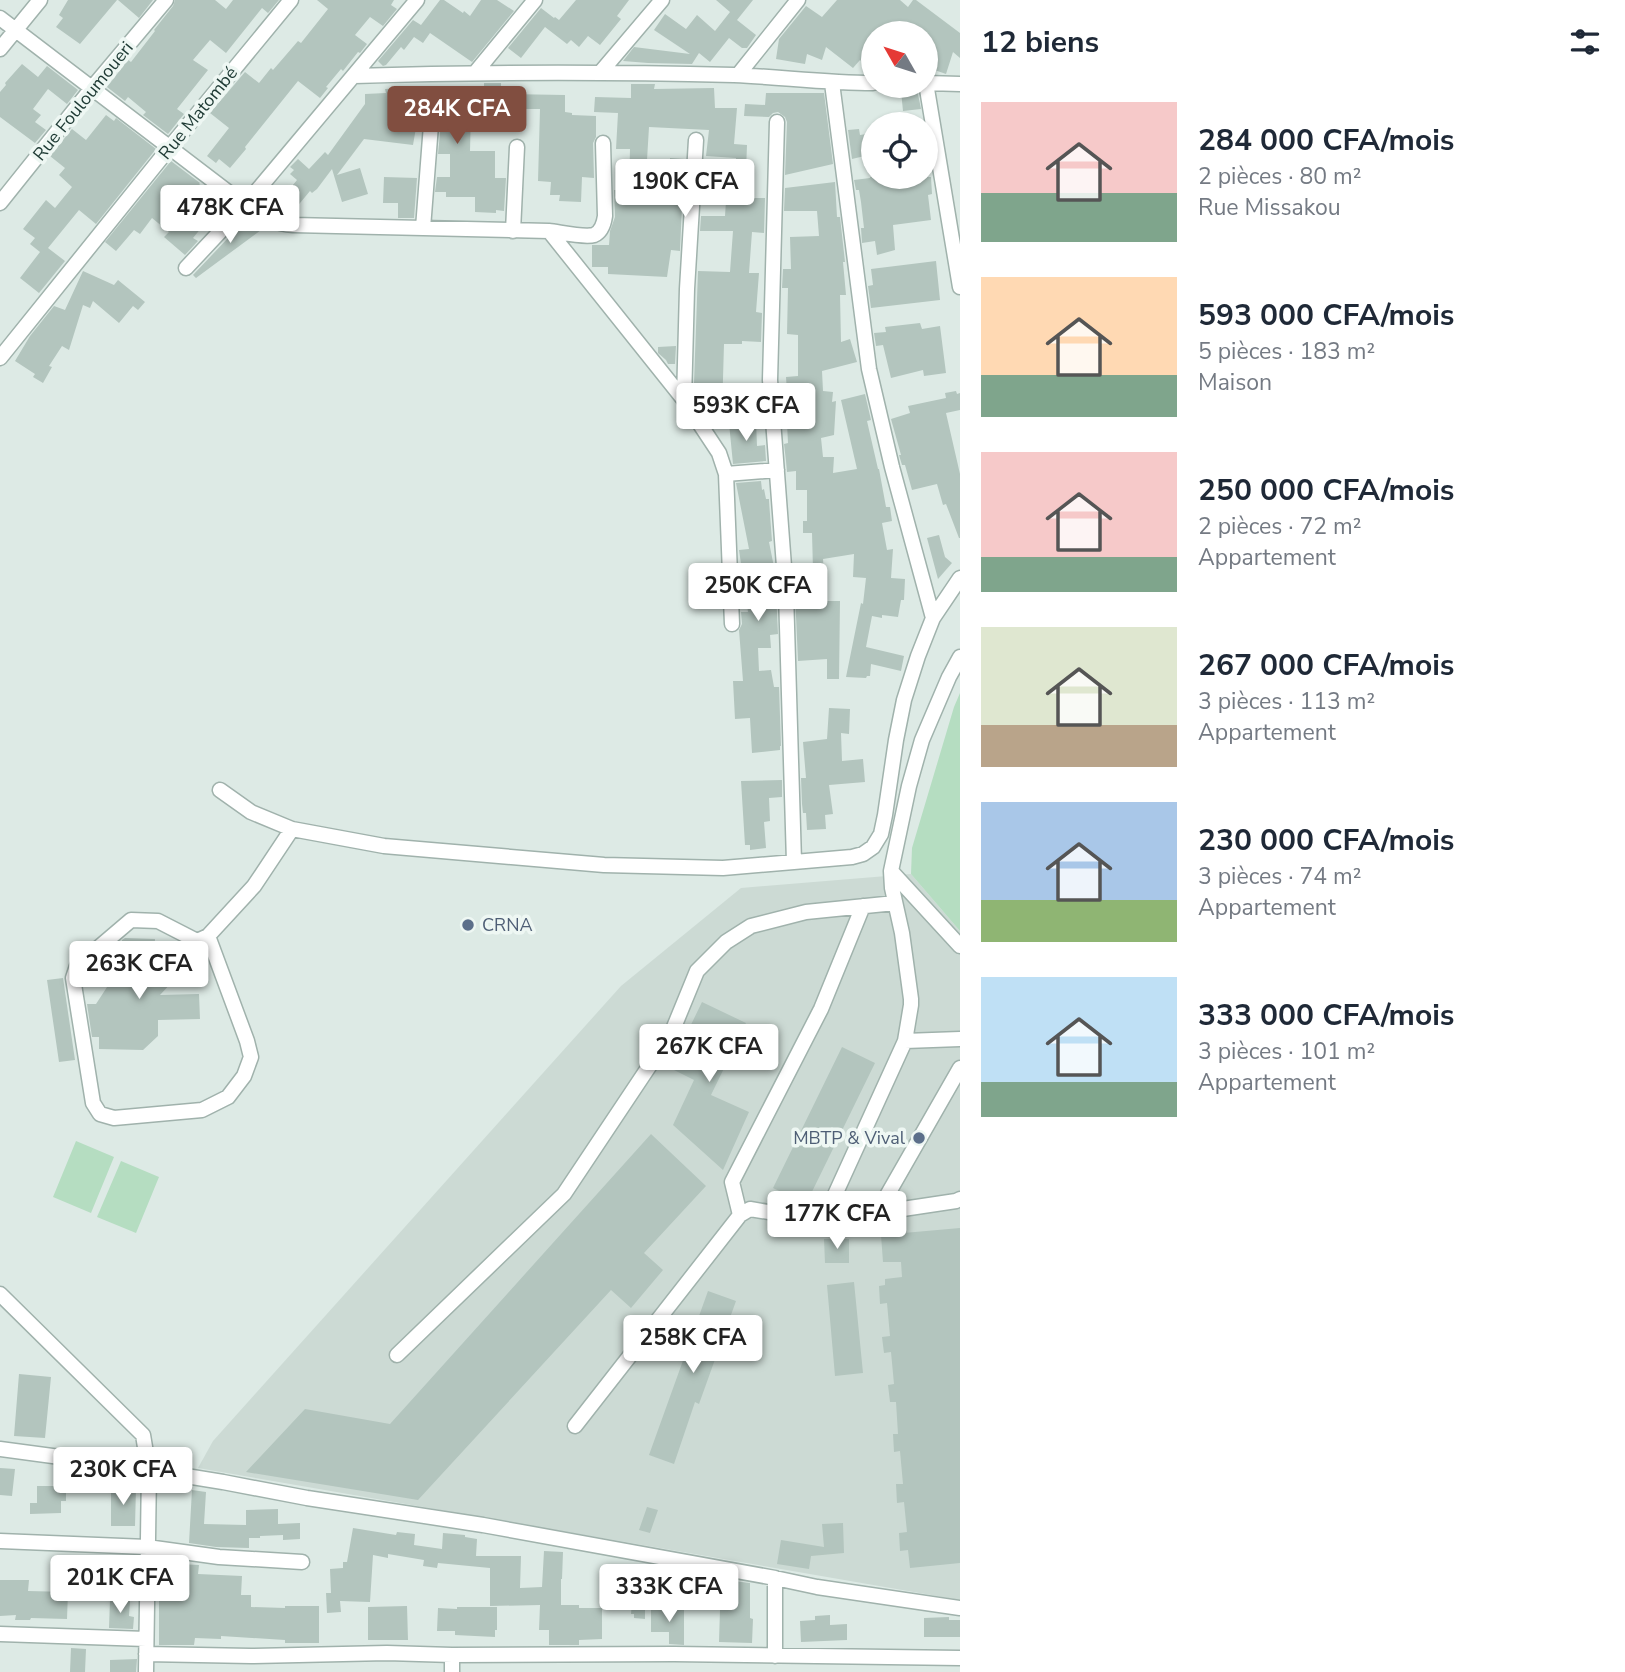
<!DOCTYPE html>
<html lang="fr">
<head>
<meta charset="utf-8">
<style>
  body { margin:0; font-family:"Nunito Sans",sans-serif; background:#f2f2f3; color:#1f2937; height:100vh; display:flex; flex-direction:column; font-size:26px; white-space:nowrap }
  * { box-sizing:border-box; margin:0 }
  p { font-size:23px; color:#747a83 }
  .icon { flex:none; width:38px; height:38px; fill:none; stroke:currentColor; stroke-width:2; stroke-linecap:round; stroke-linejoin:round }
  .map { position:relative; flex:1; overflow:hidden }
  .drawer { display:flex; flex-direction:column; background:#fff; width:665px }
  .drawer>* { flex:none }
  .needle { width:46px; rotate:309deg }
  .tools { position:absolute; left:861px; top:21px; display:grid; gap:14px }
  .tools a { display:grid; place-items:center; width:77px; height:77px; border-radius:50%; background:#fff; box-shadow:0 2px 5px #0004; font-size:35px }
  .price { position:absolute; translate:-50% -60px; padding:0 16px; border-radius:7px; background:#fff; color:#222; font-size:23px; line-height:46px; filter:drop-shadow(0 2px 4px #0008) }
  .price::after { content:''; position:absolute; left:50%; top:42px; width:21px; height:16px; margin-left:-10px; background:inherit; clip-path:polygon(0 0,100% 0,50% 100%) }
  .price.active { background:#814e40; color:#fff }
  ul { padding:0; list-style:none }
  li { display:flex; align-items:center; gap:21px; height:175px; padding:0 21px }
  li span { display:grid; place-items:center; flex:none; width:196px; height:140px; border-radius:0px; color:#555 }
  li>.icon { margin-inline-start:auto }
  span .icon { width:84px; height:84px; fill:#fffc; stroke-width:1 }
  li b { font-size:30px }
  h2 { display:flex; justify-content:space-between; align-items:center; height:84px; padding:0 21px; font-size:30px }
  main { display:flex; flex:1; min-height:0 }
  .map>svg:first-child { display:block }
  .built { fill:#ccdad4 }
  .green { fill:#b5ddc1 }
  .building { fill:#b3c5be }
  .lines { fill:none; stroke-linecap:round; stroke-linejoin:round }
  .minor-casing { stroke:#a0b2ac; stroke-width:17 }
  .minor { stroke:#fff; stroke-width:14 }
  .service-dot { fill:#5c6f8a; stroke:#eef7f3; stroke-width:2.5 }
  .labels { text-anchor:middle; stroke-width:7; stroke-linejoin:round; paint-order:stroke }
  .street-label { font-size:18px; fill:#1e3a34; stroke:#eef7f3 }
  .service-label { font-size:18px; fill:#4e5e75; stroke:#eef7f3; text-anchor:start }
</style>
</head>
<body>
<main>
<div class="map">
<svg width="960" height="1672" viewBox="0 0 960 1672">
  <rect width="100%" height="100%" fill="#ddeae5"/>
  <!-- built -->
  <path class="built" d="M911,874L960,931V1600L198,1468L213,1441L621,986L741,888Z"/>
  <!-- green -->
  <path class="green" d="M960,693V931L911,874L912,848L954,707Z
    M76,1141L114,1157L91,1213L53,1197Z
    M121,1161L159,1177L136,1233L97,1217Z"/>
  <!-- building -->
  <path class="building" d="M68,0H117L80,44L56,27L63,18L59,15Z
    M118,0H153L139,18Z
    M175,0H215L226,9L233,0H279L268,13L262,8L226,53L210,40L193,60L208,70L177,109L184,114L168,134L143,115L146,112L128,97L125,101L107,87L128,60L131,62L155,31L154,30L173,6Z
    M317,0H394L391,5L397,9L383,26L370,17L355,35L367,44L360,53L358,52L343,71L341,69L326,87L328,88L320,98L298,81L245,147L246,149L230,168L219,159L216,163L207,156L229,128L210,113L245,72L259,83L271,68L273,70L298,41L301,43L328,9Z
    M440,0H444L463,13L464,11L470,16L481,0H497L514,11L472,62L430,33L423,43L414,37L404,50L401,47L386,65L383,66L378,61L413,20L421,25Z
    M576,0H629L617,16L621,19L600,45L588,36L579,47L571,40L567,44L545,27L521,58L508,48L541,8L554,18L555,17L559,20Z
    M716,0H753L737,20L756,35L747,48H742L729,38L710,62L699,53L692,64L648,63L623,61L634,47L690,54L654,30L665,14L686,29L697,15L715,31L730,12Z
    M837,0H900L908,7L913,0H916L960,33V58L953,52L946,74L926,67L933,46L926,41V33H916L903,23L895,33H873V72L860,60L853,68L826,47L822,60L807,54L805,64L776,59L779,39L806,6L822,17Z
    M22,64L38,77L47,66L78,90L67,104L48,89L33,109L41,115L35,122L46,130L35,143L0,117V92L6,85L5,83Z
    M484,83H501V94L565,95V112L572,113V115L596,116V137L593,143L594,178L582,177L581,202L559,201L560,195H550L551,182L538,181L540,109H471L470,151H495V178H506L504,211L496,210V213L475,212V197H446V192H435L437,177H450V154H438L442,112L438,105L432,102L427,104L424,107L422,123L417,122L413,145L364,139L337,175L360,168L368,194L342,202L332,169L317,189L312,193L310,191L290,215L279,213L274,208L297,180L290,174L294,170L290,167L298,159L309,169L325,152L328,155L365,104V94L386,93L385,89L438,86V95L453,94V96L484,95Z
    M631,84H655L654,89L714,88L715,108H737L734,144L747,145L745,198H765L764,233L752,232L749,273H759L756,312L762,313L761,342L742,341V344H724L722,413L707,412L709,383H694L698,271L730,272L733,231H700L701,216H725L726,201L733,202L736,158L706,156L709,130L649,127L647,160L670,161V158L684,159L680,251L671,250L667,277L608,274V267H592V245H609L610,231L615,217L614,190H629L630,149H616L618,113L594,112L595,97L631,98Z
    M917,89L921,109L903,111L901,91Z
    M766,93H824L833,164L785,175L787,122L785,117L778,112L773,113L769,117L744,116L745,104L765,105Z
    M106,115L114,121L116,118L156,149L96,224L79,210L48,248L65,261L39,293L20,278L40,252L30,244L35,238L23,229L46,200L55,208L72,187L59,175L65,168L50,156L72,129L86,140Z
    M859,129L860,135L873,133V154L852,159L848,130Z
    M171,161L200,183L199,184L211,194L199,209L202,212L195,221L202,227L193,238L198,241L185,255L164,237L169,232L152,218L140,234L134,230L116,251L105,242Z
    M384,177L417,178L414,218H398V203H383Z
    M870,177H931L932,194L928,195L931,220L893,225L895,250L877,255L875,241L862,243L861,228H864L861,202L859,190H856L854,180L870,178Z
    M835,182L837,217H840L845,262H843L846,295H840L841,342L850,339L857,362L822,371L823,391L833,392L832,402L836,401L834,435L821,438L823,457H834L833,473L857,469L841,400L865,394L871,420L867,421L878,469H879L886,507H890L892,521L882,523L887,550L893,549L891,578L905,579L904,600H901L898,617L882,615V618L872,616L866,647L904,656L901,671L871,664L870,676H867L866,678L846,677L861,603L863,604L866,578L853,577L854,554L823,559L826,601H840L839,679H827V659L798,661L794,571L813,570L812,533H803V521H807V490H796V471L787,472L786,461L784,444L788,443L787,423L789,422L786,377L798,376V335L787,334L788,288H782L783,269H791L790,237L819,236L817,211H784L785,188Z
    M247,218L261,230L196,278L193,275Z
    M936,261L940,300L871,308L868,286L873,285L871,269Z
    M83,271L114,285L118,280L145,302L138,310L133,306L119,323L93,301L90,308L83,305L69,350L62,346L49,366L52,367L43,383L33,377L35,374L15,361L30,336L54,306L65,310Z
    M920,323L922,329L940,326L946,373L924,376L923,370L891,378L883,345L876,346L874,333L886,332L885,327Z
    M676,346L675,364H668L666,360L658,353V347Z
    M956,391L957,394L960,393V410L946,413L960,474V538H959L946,504L943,505L937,484L912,490L905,465H902L899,455H901L891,419L910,413L908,406L946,398L945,393Z
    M756,421L757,446L765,445L766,461L733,464L729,423Z
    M761,481L762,490L764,489L766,499H769V501L772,541L769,542L775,572L778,634L770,635L771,648H758L759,671L771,670L774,687H779L781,746H780V750L752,753L750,718L735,719L733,681H743L739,630L742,624L741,612H748L739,550L749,549L736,483Z
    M939,535L945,557L952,563L938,579L927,538Z
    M829,708L850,709L849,734L841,733L842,761L863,759L865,782L829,785L833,814L825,815L826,829L807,830L806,813H803L802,804L801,778H806L803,742L827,739Z
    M782,780V797L769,798L770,821L764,822L766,848L750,850V845H745L741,781Z
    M125,938L155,939L153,982L176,958L186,967L160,995L199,994L200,1019L158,1020V1036L143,1050L99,1049V1037H92L87,1004H96L109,984H121L122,940Z
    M63,978L75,1060L59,1062L47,980Z
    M702,1002L746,1023L711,1095L749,1112L723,1170L673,1125L694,1080L670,1068Z
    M842,1047L875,1063L806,1204L773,1188Z
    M651,1134L706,1186L644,1253L663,1270L631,1308L611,1290L418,1500L246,1472L305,1409L390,1424Z
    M960,1228V1563L910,1568L908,1550L900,1551L899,1533L907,1532L904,1502L897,1503L896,1484H903L900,1451L894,1452L893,1434H898L896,1402H890L888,1385L894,1384L891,1352L884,1353L882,1337L890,1336L887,1303L880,1304L879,1286L885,1285V1279L902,1277L901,1262H883L881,1235Z
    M824,1239H849V1263H825Z
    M854,1282L863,1373L835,1376L827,1285Z
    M708,1291L736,1301L699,1404L695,1402L674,1464L649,1455Z
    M19,1374L51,1377L45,1438L14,1436Z
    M0,1468L15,1469L12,1496L0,1495Z
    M37,1486H66V1501H61V1513L30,1514V1503H37Z
    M111,1488H136L135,1526H111Z
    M192,1490L206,1492L204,1524L246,1525V1510L278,1509V1524L300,1523V1539L283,1540V1535L260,1536V1538H249V1548L216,1547L189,1543Z
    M647,1507L658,1510L650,1533L639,1530Z
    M843,1523L844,1553L811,1556L809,1569L777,1564L781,1540L824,1547L822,1524Z
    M353,1528L396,1535L397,1532L415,1534L414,1545L442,1549L443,1533L465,1535V1537L477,1539L476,1556H521L520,1588L542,1587L544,1551L563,1552L562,1579H561V1605H579V1608H602V1639L579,1640V1645H549V1630H539L540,1605L490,1606V1568L438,1563L437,1568L423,1566L424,1560L388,1554V1558L373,1555L370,1602L340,1601L341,1612L327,1613L326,1593H331L330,1569L343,1568V1562H347Z
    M159,1563L199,1565L198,1574L242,1576L241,1595H251V1607L285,1608V1606H319V1643H285V1640L221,1636V1639L195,1638L194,1645H159Z
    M717,1579L750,1583V1618L753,1619L752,1643L719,1642L720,1610L688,1608V1596H693L694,1581L716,1582Z
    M0,1580H29L28,1591L68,1592L67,1619L31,1618L30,1620H15L16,1615L0,1616Z
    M635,1584H645V1619L634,1618V1614H631L633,1587H635Z
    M110,1600L130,1601L129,1616L134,1617L133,1629L109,1628Z
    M407,1606L408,1640H368V1607Z
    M457,1607H497V1630H495V1637L455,1635V1631H437L438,1608L457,1609Z
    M684,1608V1645L669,1644V1632H651V1609Z
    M830,1615V1625L847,1624V1640L801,1642L800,1621L815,1620V1616Z
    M949,1617V1620H960V1637H924V1618Z
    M71,1648L86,1649L85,1672H70Z
    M137,1659L136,1672H110V1660Z"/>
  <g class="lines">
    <!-- minor casing -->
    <g class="minor-casing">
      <path id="minor" d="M0,18L245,205C261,215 273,224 293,225L549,231L684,400L719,453L726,474L732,624
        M0,49L40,0
        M475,73L535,0
        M600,73L662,0
        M738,75L798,0
        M354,76C481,72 608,72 734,75C781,77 827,83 873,83
        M832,83L869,369L892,467L933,618
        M926,83L960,287
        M926,83L960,84
        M777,122L770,380L786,593L794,862
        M0,203L92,88L166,0
        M423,228L432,112
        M513,231L517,147
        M549,231C559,232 584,238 594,235C601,232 604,223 605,216L603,143
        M186,268L245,205L417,0
        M0,358L170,147L291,0
        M684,400L687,289L696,140
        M726,474L777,470
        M220,790L251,812L292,829L384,846L604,865L723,868L852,857L863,854L873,847L881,834L885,815L896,740L904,700L918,656L933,618L960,578
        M891,871L960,946
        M208,936L247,1041L251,1057L244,1076L228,1097L202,1110L114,1118L100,1114L93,1103L73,978L77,966L131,920L158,921L197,941L208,936L254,886L292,829
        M905,1041L960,1039
        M877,1213L960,1068
        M740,1215L732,1182L821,1009L863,906
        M823,1221L905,1041L911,1005V999L902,933L892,888L891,871L909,786L922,740L949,677L960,657
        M0,1294L143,1435L149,1471L146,1672
        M397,1355L564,1194L672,1032L697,971L726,942L751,926L806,912L895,903
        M575,1426L740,1215L750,1209L823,1221L956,1201L960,1199
        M0,1449L112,1464L223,1482L307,1498L483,1525L775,1578L817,1587L960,1608
        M0,1541L147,1547L219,1557L302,1562
        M775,1578V1656
        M0,1634L146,1639
        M146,1654L251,1656L387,1653L452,1655L674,1654L960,1658
        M452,1672V1655"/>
    </g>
    <!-- minor -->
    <use href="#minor" class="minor"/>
  </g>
  <!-- markers -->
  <g class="service-dot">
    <circle cx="468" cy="925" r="7"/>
    <circle cx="919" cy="1138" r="7"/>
  </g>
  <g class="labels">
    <!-- street labels -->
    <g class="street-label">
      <text transform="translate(83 101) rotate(-51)" y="6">Rue Fouloumoueri</text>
      <text transform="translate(198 113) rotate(-51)" y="6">Rue Matombé</text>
    </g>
    <!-- service labels -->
    <g class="service-label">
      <text x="482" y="931">CRNA</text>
      <text x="905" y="1144" text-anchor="end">MBTP &amp; Vival</text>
    </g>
  </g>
</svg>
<div class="tools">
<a><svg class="needle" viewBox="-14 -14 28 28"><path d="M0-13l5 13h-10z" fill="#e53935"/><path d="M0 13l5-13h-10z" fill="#747a83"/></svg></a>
<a><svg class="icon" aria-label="locate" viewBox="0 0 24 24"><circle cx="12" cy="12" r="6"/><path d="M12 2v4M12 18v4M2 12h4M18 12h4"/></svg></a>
</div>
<b class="price active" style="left:457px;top:146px">284K CFA</b>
<b class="price" style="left:685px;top:219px">190K CFA</b>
<b class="price" style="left:230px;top:245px">478K CFA</b>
<b class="price" style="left:746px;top:443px">593K CFA</b>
<b class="price" style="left:758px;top:623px">250K CFA</b>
<b class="price" style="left:139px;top:1001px">263K CFA</b>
<b class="price" style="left:709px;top:1084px">267K CFA</b>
<b class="price" style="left:837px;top:1251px">177K CFA</b>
<b class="price" style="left:693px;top:1375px">258K CFA</b>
<b class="price" style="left:123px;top:1507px">230K CFA</b>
<b class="price" style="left:120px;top:1615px">201K CFA</b>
<b class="price" style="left:669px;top:1624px">333K CFA</b>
</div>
<section class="drawer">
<h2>12 biens<svg class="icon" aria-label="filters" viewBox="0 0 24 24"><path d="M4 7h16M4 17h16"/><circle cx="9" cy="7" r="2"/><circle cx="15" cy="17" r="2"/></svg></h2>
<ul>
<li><span style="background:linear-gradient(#f6c9c9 65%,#7fa58c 0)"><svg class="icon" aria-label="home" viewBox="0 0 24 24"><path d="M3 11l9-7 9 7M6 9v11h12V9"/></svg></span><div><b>284 000 CFA/mois</b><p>2 pièces · 80 m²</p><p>Rue Missakou</p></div></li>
<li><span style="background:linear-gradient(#ffd9b3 70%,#7fa58c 0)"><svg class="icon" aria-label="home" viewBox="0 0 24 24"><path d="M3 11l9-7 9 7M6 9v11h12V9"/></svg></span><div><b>593 000 CFA/mois</b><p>5 pièces · 183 m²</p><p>Maison</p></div></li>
<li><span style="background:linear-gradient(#f6c9c9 75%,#7fa58c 0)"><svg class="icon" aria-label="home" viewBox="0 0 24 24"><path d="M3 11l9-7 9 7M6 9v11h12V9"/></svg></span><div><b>250 000 CFA/mois</b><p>2 pièces · 72 m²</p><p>Appartement</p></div></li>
<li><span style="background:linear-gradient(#dfe7d0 70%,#b9a48a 0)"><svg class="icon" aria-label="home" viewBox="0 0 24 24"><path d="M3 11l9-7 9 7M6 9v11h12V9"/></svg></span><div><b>267 000 CFA/mois</b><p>3 pièces · 113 m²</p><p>Appartement</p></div></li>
<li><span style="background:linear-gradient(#a9c7e8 70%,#8fb573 0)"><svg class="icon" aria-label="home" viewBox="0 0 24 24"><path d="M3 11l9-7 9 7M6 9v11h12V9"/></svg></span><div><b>230 000 CFA/mois</b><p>3 pièces · 74 m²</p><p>Appartement</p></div></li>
<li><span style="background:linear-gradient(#bfe0f5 75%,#7fa58c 0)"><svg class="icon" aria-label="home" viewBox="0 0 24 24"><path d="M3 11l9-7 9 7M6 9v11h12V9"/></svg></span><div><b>333 000 CFA/mois</b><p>3 pièces · 101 m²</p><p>Appartement</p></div></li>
</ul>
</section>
</main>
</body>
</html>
